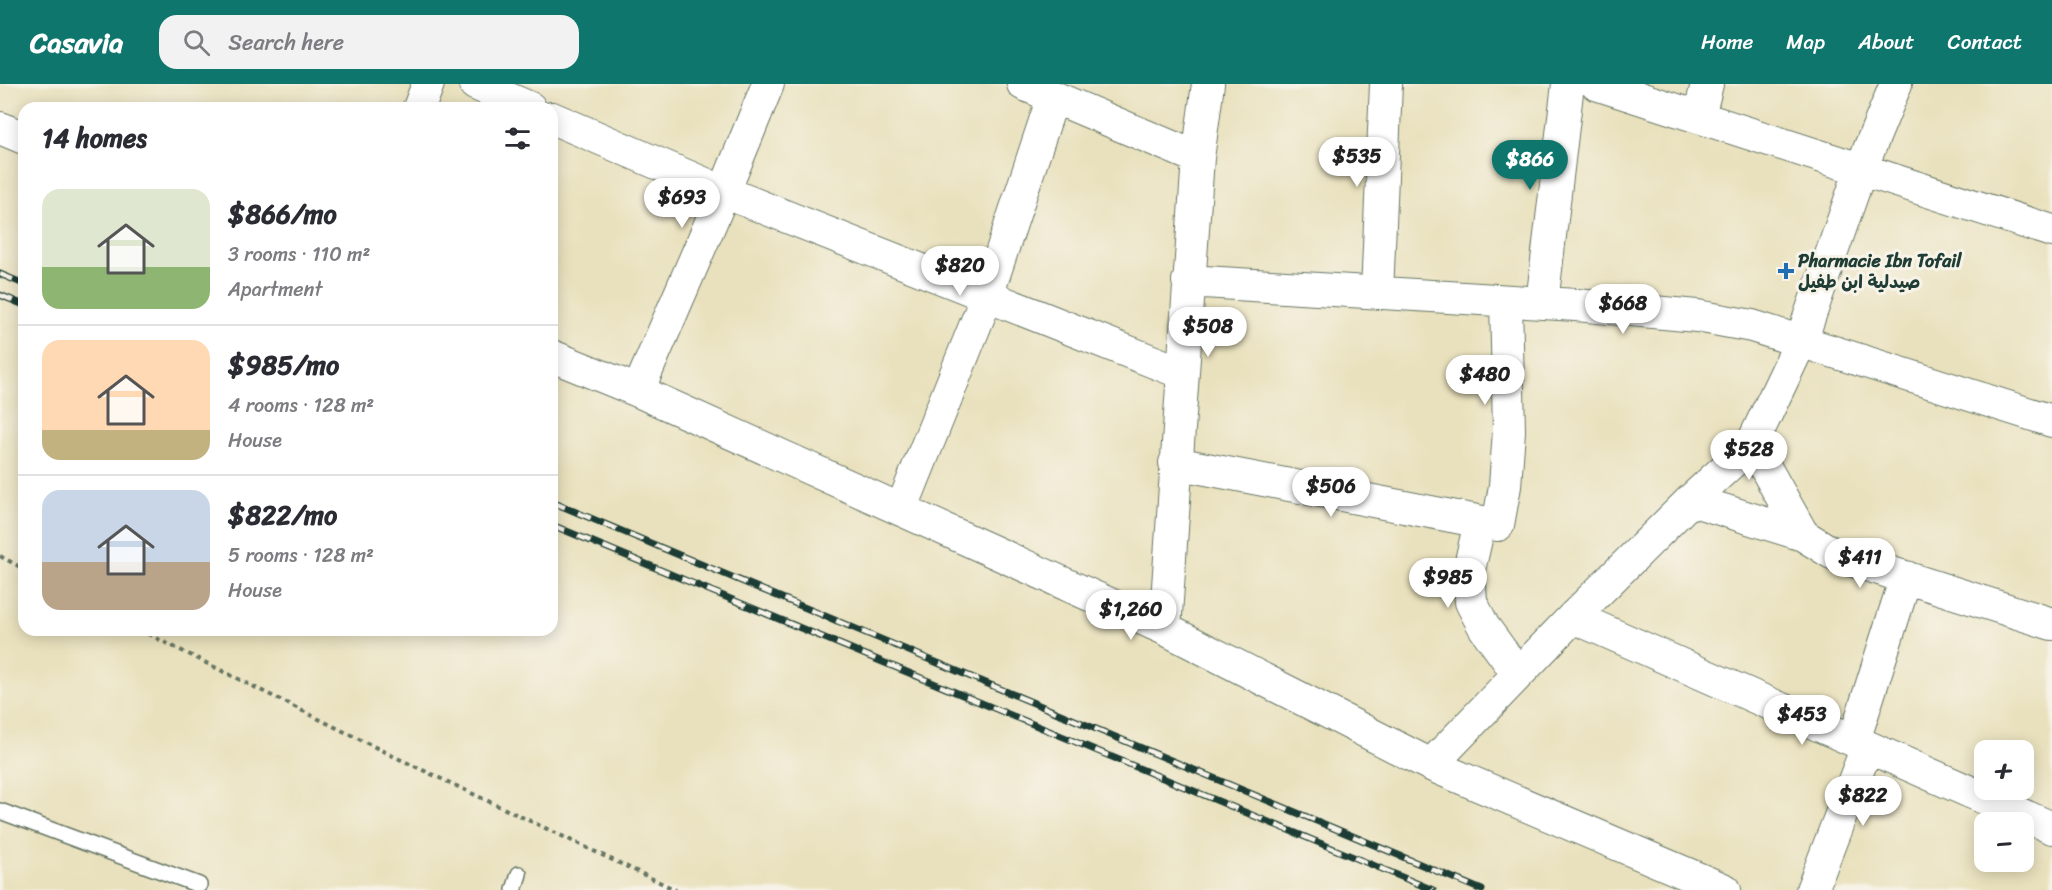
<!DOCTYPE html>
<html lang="en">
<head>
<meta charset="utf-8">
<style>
  body { margin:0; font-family:Sriracha,"Playpen Sans Arabic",sans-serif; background:#f2f2f3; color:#2b2b33; height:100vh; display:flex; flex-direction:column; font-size:22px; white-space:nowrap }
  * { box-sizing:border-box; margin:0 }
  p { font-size:20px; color:#7c7c81 }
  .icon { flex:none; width:33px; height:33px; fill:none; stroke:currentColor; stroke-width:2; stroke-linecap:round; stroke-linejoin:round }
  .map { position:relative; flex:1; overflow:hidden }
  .details { position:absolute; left:18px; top:18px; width:540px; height:534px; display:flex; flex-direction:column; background:#fff; border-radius:18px; box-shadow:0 3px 15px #0003 }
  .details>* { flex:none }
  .buttons { position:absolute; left:1974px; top:656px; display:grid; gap:12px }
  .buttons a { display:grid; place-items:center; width:60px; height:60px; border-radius:12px; background:#fff; box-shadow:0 3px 15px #0003; font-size:30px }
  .price { position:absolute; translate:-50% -51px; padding:0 14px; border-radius:21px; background:#fff; color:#222; font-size:20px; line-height:39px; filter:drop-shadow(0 2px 3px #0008) }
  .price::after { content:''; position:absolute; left:50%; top:36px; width:18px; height:14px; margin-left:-9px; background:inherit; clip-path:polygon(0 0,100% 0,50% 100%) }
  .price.current { background:#0f766e; color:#fff }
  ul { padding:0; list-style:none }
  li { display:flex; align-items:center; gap:18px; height:150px; padding:0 24px }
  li+li { border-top:2px solid #e1e1e2 }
  li span { display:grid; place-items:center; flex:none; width:168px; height:120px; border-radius:18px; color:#555 }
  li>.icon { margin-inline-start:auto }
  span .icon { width:72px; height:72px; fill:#fffc; stroke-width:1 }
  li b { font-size:26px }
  h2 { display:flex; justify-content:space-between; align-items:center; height:72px; padding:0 24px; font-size:26px }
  header { display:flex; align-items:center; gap:36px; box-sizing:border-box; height:84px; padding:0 30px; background:#0f766e; color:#fff }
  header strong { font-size:28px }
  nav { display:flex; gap:33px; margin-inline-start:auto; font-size:21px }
  .search { width:420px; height:54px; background:#f2f2f3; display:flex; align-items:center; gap:15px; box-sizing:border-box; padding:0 21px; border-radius:18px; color:#7c7c81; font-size:22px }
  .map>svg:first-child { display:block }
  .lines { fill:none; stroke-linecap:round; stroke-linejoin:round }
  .lane-casing { stroke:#667664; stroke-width:18 }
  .street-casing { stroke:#667664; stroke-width:34 }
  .path { stroke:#667664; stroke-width:4; stroke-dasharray:4.5 4.5; stroke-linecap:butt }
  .lane { stroke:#fff; stroke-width:15 }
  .street { stroke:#fff; stroke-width:32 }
  .rail-casing { stroke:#1f3d34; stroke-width:7 }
  .rail { stroke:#f7f3e8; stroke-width:4.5; stroke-dasharray:14; stroke-linecap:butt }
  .poi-dot { fill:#1f6fb2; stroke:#f7f3e8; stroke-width:2 }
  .labels { text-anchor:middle; stroke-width:6; stroke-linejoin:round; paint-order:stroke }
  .poi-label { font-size:18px; font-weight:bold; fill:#1f3d34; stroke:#f7f3e8; text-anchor:start }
</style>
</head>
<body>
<header>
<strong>Casavia</strong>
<div class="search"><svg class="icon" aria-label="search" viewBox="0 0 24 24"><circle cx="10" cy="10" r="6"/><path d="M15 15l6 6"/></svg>Search here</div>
<nav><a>Home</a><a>Map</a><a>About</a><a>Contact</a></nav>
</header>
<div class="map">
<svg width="2052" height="806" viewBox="0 0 2052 806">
  <rect width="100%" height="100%" fill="#f7f3e8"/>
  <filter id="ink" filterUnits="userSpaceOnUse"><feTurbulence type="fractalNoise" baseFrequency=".0167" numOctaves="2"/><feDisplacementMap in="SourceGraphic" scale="12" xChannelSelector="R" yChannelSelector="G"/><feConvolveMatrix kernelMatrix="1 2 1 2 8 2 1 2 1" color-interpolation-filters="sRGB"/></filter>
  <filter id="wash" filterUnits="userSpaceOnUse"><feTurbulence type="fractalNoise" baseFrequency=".008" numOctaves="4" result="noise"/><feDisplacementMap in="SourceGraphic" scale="24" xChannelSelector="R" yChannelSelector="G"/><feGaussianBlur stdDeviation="1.35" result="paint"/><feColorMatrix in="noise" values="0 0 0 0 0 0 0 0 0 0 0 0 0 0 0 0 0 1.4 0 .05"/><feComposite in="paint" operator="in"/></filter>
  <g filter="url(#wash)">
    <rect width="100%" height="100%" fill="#e9e1bd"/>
  </g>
  <g filter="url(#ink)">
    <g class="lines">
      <!-- lane casing -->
      <g class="lane-casing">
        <path id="lane" d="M0,727L199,801
          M514,806L519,790"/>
      </g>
      <!-- street casing -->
      <g class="street-casing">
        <path id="street" d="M475,0L530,24
          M1023,0L1198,74
          M1596,0L2052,147
          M419,24L428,0
          M1699,33L1707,0
          M552,34L724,108L1182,289
          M0,44L24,54
          M1188,197L1576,221L1697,232L1752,242L2052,337
          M1377,209L1386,0
          M1542,219L1568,0
          M552,272L638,307L1165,545L1431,681L1725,806
          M638,307L724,108L768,0
          M1752,360L1803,451L1832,469L1851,476L2052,540
          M1175,379L1498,441L1505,402L1509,347L1506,217
          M1691,416L1803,451
          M901,426L987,212L1053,13
          M1480,438L1469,486L1471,518L1484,543L1518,590
          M1573,533L2052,744
          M1165,545L1198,74L1208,0
          M1854,657L1906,493
          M1431,681L1573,533L1691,416L1752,360L1801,257L1861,85L1896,0
          M1812,806L1867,663"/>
      </g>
      <!-- path -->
      <path class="path" d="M0,472L24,485
        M140,546L393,672L676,806"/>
      <!-- lane -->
      <use href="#lane" class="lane"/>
      <!-- street -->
      <use href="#street" class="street"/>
      <!-- rail casing -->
      <g class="rail-casing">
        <path id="rail" d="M0,190L24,200
          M0,211L24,221
          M552,418L1482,806
          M552,441L1433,806"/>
      </g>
      <!-- rail -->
      <use href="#rail" class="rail"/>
    </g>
  </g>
  <!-- markers -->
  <path class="poi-dot" d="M1783 178h6v6h6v6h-6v6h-6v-6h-6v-6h6z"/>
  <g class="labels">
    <!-- poi labels -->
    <g class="poi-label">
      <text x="1798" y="183">Pharmacie Ibn Tofail<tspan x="1798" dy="21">صيدلية ابن طفيل</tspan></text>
    </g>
  </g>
</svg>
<div class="buttons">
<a>+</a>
<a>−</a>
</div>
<b class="price" style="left:1357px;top:104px">$535</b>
<b class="price current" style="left:1530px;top:107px">$866</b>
<b class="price" style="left:682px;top:145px">$693</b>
<b class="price" style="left:960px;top:213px">$820</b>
<b class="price" style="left:1623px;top:251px">$668</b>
<b class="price" style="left:1208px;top:274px">$508</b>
<b class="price" style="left:1485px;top:322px">$480</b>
<b class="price" style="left:1749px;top:397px">$528</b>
<b class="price" style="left:1331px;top:434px">$506</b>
<b class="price" style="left:1860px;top:505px">$411</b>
<b class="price" style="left:1448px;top:525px">$985</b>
<b class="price" style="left:1131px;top:557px">$1,260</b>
<b class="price" style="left:1802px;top:662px">$453</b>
<b class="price" style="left:1863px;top:743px">$822</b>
<section class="details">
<h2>14 homes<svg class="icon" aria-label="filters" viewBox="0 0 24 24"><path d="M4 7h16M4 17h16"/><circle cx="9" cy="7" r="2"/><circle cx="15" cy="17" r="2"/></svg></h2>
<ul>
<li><span style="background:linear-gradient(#dfe7d0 65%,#8fb573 0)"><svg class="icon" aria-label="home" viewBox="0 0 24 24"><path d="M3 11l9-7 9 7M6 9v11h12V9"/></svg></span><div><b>$866/mo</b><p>3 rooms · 110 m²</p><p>Apartment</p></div></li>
<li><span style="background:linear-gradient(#ffd9b3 75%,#c2b280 0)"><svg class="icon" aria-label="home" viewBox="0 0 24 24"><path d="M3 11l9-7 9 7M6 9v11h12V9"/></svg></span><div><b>$985/mo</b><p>4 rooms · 128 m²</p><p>House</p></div></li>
<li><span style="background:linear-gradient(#c9d6e8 60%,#b9a48a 0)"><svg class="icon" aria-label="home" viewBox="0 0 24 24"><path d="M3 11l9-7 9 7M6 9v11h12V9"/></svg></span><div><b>$822/mo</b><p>5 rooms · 128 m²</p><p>House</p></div></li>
</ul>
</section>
</div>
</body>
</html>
